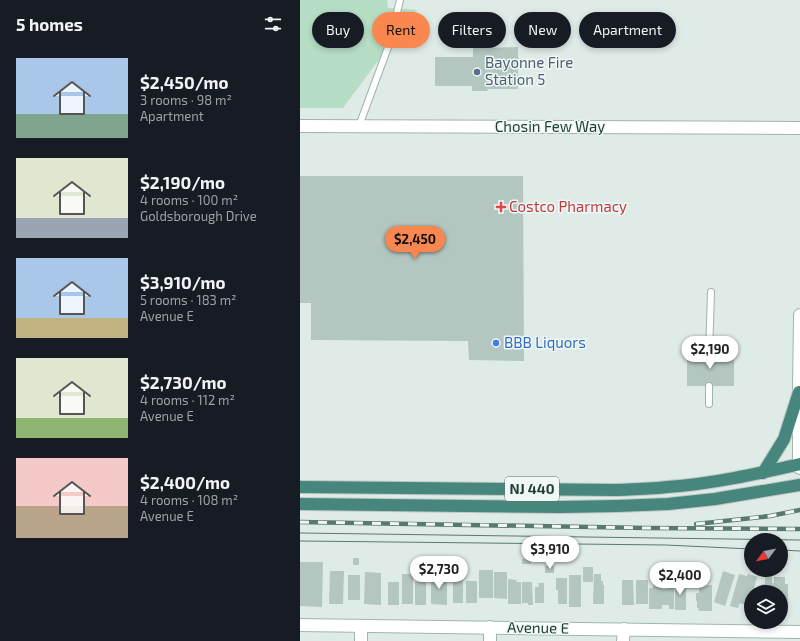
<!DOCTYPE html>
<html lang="en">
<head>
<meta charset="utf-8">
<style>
  body { margin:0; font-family:"Exo 2",sans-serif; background:#242831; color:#f1f3f6; height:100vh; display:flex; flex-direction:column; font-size:15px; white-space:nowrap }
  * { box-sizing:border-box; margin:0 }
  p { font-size:13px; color:#9ea1a6 }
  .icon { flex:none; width:22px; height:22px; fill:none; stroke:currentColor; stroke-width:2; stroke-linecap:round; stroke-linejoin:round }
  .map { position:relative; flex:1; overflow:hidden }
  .sheet { display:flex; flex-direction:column; background:#171b24; width:300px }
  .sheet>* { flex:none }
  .top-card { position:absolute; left:12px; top:12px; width:380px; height:36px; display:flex; gap:8px }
  .needle { width:26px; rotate:238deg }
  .controls { position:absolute; left:444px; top:533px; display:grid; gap:8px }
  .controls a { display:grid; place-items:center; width:44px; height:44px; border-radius:50%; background:#171b24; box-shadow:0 2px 6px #0003; font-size:20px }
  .price { position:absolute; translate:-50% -34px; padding:0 9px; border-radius:14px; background:#fff; color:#222; font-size:13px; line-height:26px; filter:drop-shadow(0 1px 2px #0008) }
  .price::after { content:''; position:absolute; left:50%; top:24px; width:12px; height:9px; margin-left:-6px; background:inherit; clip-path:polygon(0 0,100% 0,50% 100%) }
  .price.on { background:#f9874f; color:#111 }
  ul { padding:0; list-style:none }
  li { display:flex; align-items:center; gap:12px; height:100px; padding:0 16px }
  li span { display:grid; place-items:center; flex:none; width:112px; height:80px; border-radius:0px; color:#555 }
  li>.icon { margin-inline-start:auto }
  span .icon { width:48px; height:48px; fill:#fffc; stroke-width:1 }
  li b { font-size:17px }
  h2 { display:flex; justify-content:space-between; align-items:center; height:48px; padding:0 16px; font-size:17px }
  .tag { padding:0 14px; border-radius:18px; background:#171b24; box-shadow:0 2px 6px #0003; font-size:14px; line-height:36px }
  .tag.on { background:#f9874f; color:#111 }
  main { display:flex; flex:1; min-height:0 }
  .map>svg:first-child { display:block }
  .green { fill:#b6dec4 }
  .building { fill:#b4c6c0 }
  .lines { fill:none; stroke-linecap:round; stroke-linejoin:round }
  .service-casing { stroke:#a2b3ae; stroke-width:8 }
  .minor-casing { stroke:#a2b3ae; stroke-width:14 }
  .tertiary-casing { stroke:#a2b3ae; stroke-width:14 }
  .secondary-casing { stroke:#9db7b0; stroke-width:14 }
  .trunk-casing { stroke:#c0c8c7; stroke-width:14 }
  .service { stroke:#fff; stroke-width:6 }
  .minor { stroke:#fff; stroke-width:12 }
  .tertiary { stroke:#fff; stroke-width:12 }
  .secondary { stroke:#fff; stroke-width:12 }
  .trunk { stroke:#46867c; stroke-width:12 }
  .tram { stroke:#597872; stroke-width:1 }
  .rail-casing { stroke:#597872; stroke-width:4.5 }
  .rail { stroke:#eff8f4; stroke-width:3; stroke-dasharray:9; stroke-linecap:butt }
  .service-dot { fill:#5c6f8a; stroke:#eff8f4; stroke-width:1.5 }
  .health-dot { fill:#e0444e; stroke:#eff8f4; stroke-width:1.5 }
  .shop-dot { fill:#3f7fe0; stroke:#eff8f4; stroke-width:1.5 }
  .labels { text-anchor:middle; stroke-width:3; stroke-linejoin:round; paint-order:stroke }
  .shield { fill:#eff8f4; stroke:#5d746f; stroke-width:1 }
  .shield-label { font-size:14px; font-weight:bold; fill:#1f3c36 }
  .service-label { font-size:15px; fill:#4e5e75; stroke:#eff8f4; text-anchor:start }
  .street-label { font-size:15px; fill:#1f3c36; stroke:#eff8f4 }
  .health-label { font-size:15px; fill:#be3a42; stroke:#eff8f4; text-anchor:start }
  .shop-label { font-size:15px; fill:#366cbe; stroke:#eff8f4; text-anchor:start }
</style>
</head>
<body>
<main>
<section class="sheet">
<h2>5 homes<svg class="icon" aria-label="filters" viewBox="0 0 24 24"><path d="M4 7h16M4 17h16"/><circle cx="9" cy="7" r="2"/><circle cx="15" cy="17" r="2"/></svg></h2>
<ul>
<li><span style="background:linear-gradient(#a9c7e8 70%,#7fa58c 0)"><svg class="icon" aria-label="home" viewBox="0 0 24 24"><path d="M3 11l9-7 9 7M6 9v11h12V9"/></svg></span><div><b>$2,450/mo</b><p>3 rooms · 98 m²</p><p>Apartment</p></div></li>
<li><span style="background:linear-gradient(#dfe7d0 75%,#9aa5b1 0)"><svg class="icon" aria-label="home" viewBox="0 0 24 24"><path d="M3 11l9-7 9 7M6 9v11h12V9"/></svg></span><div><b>$2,190/mo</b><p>4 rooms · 100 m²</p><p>Goldsborough Drive</p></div></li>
<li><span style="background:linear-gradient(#a9c7e8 75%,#c2b280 0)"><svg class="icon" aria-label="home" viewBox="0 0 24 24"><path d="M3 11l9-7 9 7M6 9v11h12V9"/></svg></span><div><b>$3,910/mo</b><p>5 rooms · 183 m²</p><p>Avenue E</p></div></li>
<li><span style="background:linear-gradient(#dfe7d0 75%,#8fb573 0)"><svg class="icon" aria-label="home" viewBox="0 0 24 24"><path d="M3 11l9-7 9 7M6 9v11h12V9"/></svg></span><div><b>$2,730/mo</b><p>4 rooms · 112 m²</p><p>Avenue E</p></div></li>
<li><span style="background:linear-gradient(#f6c9c9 60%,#b9a48a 0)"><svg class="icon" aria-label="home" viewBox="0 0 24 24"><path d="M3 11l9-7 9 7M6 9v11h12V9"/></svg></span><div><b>$2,400/mo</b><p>4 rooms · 108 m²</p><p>Avenue E</p></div></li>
</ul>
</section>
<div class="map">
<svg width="500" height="641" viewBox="0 0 500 641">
  <rect width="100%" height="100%" fill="#dfebe7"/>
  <!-- green -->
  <path class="green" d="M0,0H87L88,8L116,10L43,108H0Z"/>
  <!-- building -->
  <path class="building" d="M218,47V89H187L188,91H172V86H135V57H173V48Z
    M0,176H223L224,361L169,360L168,341L11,340V303H0Z
    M387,353H434V386H387Z
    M53,558H59V565H53Z
    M125,558H133V569H125Z
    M222,559H231V564H222Z
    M0,562H23L22,607L0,606Z
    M245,566H254V573H245Z
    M283,567H293V582H283Z
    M179,570H193V598H179Z
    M30,571H44L43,604H29Z
    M423,571L435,575L425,606L414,602Z
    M65,572L81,573V605L64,604Z
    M194,572H207V599L194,598Z
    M102,574H113V604H102Z
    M294,574H301V581H303V585H304V604H293Z
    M439,574L447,576L448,574L457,577L453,592H451V598L449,606L440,603L438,608L430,606Z
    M48,575H60V600H48Z
    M131,575H147V605L131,604Z
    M269,575H281V607H269Z
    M465,576H472V583H474V577H485V584H488V603H481V592H462V584H465Z
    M153,578H163V603H153Z
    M256,578H267V604H258V590H256Z
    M208,579L217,580L216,582H221V604H208Z
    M322,580H333L334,605H322Z
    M336,580H348V604H336Z
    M166,581H177V603H166Z
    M88,582H99V605H88Z
    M115,582H126V605H115Z
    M222,582H232L233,605H228V603H222Z
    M368,582H374V609H369V605H362V589H368Z
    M238,583H244V603H235V587H239Z
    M375,583H386V610H375Z
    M353,584H359V586H362V609H349V588H353Z
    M399,585H412V611H399L398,608H397V601H396V593H399Z"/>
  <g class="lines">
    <!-- service casing -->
    <g class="service-casing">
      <path id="service" d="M59,126L90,42L100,0
        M409,353L411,292
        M409,404V386"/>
    </g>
    <!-- minor casing -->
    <g class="minor-casing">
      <path id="minor" d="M190,627V641
        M61,641V626
        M323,641L324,629"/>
    </g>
    <!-- tertiary casing -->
    <g class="tertiary-casing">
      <path id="tertiary" d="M0,126L500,128
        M500,315L499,392V465L500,468"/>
    </g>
    <!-- secondary casing -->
    <g class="secondary-casing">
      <path id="secondary" d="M0,625L500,632"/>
    </g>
    <!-- trunk casing -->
    <g class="trunk-casing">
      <path id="trunk" d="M463,473L484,439L499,392
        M0,487L317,490C334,489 350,489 367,487C412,484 456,474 500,464
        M0,504L261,507L317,506L368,504L415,499L500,485"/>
    </g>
    <!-- service -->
    <use href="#service" class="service"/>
    <!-- minor -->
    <use href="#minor" class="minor"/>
    <!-- tertiary -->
    <use href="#tertiary" class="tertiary"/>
    <!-- secondary -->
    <use href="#secondary" class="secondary"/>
    <!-- trunk -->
    <use href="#trunk" class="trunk"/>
    <!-- tram -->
    <path class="tram" d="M0,533L500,540
      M0,541L366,545L451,549
      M481,550L500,551"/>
    <!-- rail casing -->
    <g class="rail-casing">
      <path id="rail" d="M0,522L346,528L500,529
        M396,524L470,516L500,510"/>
    </g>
    <!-- rail -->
    <use href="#rail" class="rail"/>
  </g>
  <!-- markers -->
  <circle class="service-dot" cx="177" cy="72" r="4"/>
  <path class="health-dot" d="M199 201h4v4h4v4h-4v4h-4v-4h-4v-4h4z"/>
  <circle class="shop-dot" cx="196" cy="343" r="4"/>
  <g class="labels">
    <!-- shield labels -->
    <rect class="shield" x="205" y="477" width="54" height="24" rx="3"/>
    <g class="shield-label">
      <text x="232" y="494">NJ 440</text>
    </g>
    <!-- service labels -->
    <g class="service-label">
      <text x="185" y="68">Bayonne Fire<tspan x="185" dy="17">Station 5</tspan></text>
    </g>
    <!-- street labels -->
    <g class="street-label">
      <text x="250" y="132">Chosin Few Way</text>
      <text transform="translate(238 628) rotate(1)" y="5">Avenue E</text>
    </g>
    <!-- health labels -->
    <g class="health-label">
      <text x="209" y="212">Costco Pharmacy</text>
    </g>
    <!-- shop labels -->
    <g class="shop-label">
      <text x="204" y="348">BBB Liquors</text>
    </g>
  </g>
</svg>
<div class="controls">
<a><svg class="needle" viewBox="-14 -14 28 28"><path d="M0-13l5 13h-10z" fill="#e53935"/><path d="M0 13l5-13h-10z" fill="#9ea1a6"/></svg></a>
<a><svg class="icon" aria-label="layers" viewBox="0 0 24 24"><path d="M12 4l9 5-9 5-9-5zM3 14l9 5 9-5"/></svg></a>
</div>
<b class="price on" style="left:115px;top:260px">$2,450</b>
<b class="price" style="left:410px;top:370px">$2,190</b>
<b class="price" style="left:250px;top:570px">$3,910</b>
<b class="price" style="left:139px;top:590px">$2,730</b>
<b class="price" style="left:380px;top:596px">$2,400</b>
<div class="top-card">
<a class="tag">Buy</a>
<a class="tag on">Rent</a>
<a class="tag">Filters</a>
<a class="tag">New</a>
<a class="tag">Apartment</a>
</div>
</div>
</main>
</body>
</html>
